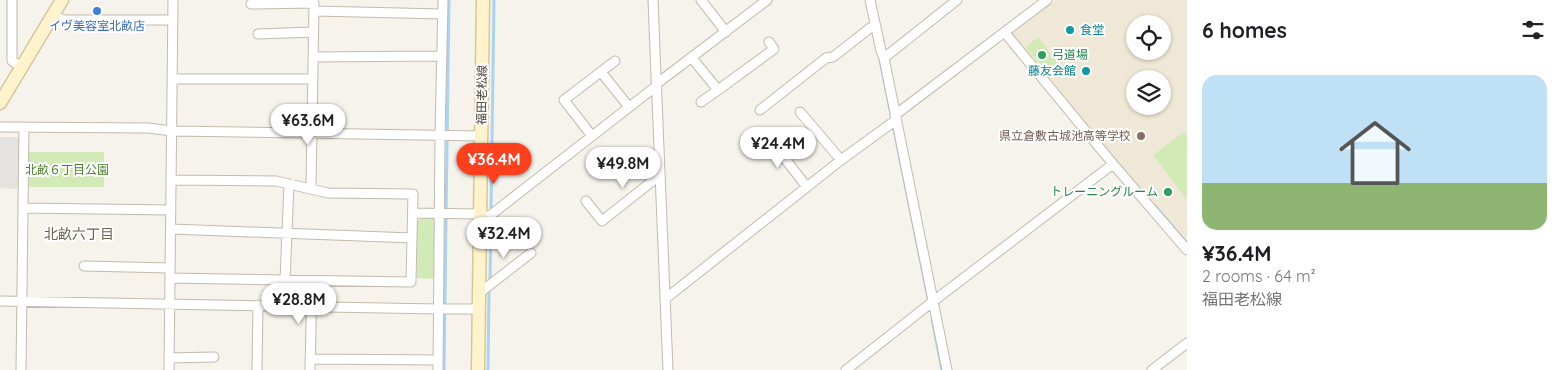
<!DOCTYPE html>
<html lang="en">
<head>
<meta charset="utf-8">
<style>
  body { margin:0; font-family:Quicksand,"Noto Sans JP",sans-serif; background:#f6f6f6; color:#202124; height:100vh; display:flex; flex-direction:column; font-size:19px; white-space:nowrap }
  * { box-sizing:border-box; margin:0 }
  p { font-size:16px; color:#757577 }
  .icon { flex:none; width:28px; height:28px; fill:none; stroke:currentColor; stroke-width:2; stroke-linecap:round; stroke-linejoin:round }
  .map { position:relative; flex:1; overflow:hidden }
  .details { display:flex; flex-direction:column; background:#fff; width:375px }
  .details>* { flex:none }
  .controls { position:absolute; left:1126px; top:15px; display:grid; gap:10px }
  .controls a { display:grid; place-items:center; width:45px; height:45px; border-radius:50%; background:#fff; box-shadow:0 1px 4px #0004; font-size:25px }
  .price { position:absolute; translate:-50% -42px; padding:0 11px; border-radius:18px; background:#fff; color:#222; font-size:16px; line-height:32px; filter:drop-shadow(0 1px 2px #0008) }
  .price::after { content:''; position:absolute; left:50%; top:30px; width:15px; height:11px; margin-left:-8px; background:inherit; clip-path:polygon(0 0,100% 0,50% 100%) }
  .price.active { background:#fc3f1d; color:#fff }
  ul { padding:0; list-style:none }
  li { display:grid; align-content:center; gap:10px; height:265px; padding:0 15px }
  li span { display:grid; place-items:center; height:155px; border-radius:15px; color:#555 }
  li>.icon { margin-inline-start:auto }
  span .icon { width:90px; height:90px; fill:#fffc; stroke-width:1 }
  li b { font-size:21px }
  h2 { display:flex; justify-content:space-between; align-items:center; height:60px; padding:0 15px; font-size:21px }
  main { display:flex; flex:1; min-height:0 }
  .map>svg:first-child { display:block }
  .education { fill:#efe8d6; fill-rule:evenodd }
  .green { fill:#d2eab5 }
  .parking { fill:#e5e3e0 }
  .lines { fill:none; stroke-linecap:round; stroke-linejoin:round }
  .stream { stroke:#a9d4f2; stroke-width:3 }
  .street-casing { stroke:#c2bbae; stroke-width:11 }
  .secondary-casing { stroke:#d6c79b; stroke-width:15 }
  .street { stroke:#fff; stroke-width:9 }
  .secondary { stroke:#fff3cd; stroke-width:12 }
  .shop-dot { fill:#3f7fe0; stroke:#fff; stroke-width:2 }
  .culture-dot { fill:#0f9aa8; stroke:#fff; stroke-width:2 }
  .leisure-dot { fill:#2e9e5b; stroke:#fff; stroke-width:2 }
  .education-dot { fill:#8d6e63; stroke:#fff; stroke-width:2 }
  .labels { text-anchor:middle; stroke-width:4; stroke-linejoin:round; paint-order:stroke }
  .shop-label { font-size:12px; fill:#366cbe; stroke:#fff }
  .culture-label { font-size:12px; fill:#0d838f; stroke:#fff; text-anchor:start }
  .leisure-label { font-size:12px; fill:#27864d; stroke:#fff; text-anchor:start }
  .street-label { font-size:12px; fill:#4b4439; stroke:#fff }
  .education-label { font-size:12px; fill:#785e54; stroke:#fff; text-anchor:end }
  .park-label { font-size:12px; fill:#4a7f2a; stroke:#fff }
  .neighbourhood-label { font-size:14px; fill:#6e6250; stroke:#fff }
</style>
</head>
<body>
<main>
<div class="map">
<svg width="1187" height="370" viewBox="0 0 1187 370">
  <rect width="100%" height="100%" fill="#f6f3ec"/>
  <!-- education -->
  <path class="education" d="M1056,0H1187V240L1072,110L1011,34ZM1135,24H1162V51H1135ZM1135,79H1162V106H1135Z"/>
  <!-- green -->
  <path class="green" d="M1038,37L1058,63L1046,72L1026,47Z
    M1184,132L1187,136V200L1153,155Z
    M29,152H104V187H29Z
    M422,217L434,218V279L417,278V222Z"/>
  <!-- parking -->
  <path class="parking" d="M0,137H20L19,189L0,188Z"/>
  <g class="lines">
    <!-- stream -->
    <path class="stream" d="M879,55L929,303
      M1155,206L1187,243
      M490,282L494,0
      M932,319L942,370
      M444,370L449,0
      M488,370L489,288"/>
    <!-- street casing -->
    <g class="street-casing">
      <path id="street" d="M12,0V61L22,67
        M653,0L668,370
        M701,0L726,32
        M870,0L881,51L884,58L947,370
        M251,4L314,3L311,189
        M314,11L443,14
        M53,15L64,20H173
        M1005,33L1113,164L1187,250
        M258,34L313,32
        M313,57L442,56
        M692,58L718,90L774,49L769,42
        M884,58L957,0
        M601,72L629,107
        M173,79H313
        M701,102L718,90
        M760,110L826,58L833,57L870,28L876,26
        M800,112L841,160
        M895,115L1047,0
        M0,127L148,128L172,131L481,136
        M592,136L564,100L615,61
        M768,137L807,187
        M586,201L602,221L660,175
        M23,208L171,210
        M413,213L480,214
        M480,217L489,216L492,214L655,87L659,82L767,0
        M171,229L412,238
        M84,266L170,268
        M170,278L411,282L413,194L328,193L276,181L172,180
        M285,280L289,184
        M478,294L531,253
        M665,299L841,160L896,120
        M0,301L439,309H478
        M169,358L214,357
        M310,359L438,360
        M21,370L24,127
        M169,370L173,0
        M257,370L258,305
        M310,370L312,281
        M438,370L440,136L443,0
        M846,370L931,303L1113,164
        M1152,370L1187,343"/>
    </g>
    <!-- secondary casing -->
    <g class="secondary-casing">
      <path id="secondary" d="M0,103L62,0
        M478,370L483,0"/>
    </g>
    <!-- street -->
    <use href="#street" class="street"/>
    <!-- secondary -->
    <use href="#secondary" class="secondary"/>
  </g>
  <!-- markers -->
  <circle class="shop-dot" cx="97" cy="11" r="5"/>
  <g class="culture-dot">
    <circle cx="1070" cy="30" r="5"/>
    <circle cx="1086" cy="71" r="5"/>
  </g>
  <g class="leisure-dot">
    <circle cx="1042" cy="55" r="5"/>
    <circle cx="1168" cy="192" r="5"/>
  </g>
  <circle class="education-dot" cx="1141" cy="136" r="5"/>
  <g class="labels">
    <!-- shop labels -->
    <g class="shop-label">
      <text x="97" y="30">イヴ美容室北畝店</text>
    </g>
    <!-- culture labels -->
    <g class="culture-label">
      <text x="1080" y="34">食堂</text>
      <text x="1076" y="75" text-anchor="end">藤友会館</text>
    </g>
    <!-- leisure labels -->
    <g class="leisure-label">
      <text x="1052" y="59">弓道場</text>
      <text x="1158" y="196" text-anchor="end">トレーニングルーム</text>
    </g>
    <!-- street labels -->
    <g class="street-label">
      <text transform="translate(482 95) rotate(-89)" y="4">福田老松線</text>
    </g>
    <!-- education labels -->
    <g class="education-label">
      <text x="1131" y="140">県立倉敷古城池高等学校</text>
    </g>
    <!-- park labels -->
    <g class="park-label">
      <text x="67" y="174">北畝６丁目公園</text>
    </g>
    <!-- neighbourhood labels -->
    <g class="neighbourhood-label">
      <text x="79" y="239">北畝六丁目</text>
    </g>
  </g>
</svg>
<div class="controls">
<a><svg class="icon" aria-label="locate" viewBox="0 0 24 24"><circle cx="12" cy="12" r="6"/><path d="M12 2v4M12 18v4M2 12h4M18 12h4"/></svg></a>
<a><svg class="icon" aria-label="layers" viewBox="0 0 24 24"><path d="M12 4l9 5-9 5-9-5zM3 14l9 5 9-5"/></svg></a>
</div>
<b class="price" style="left:308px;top:146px">¥63.6M</b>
<b class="price" style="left:778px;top:169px">¥24.4M</b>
<b class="price active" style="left:494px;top:185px">¥36.4M</b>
<b class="price" style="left:623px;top:189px">¥49.8M</b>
<b class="price" style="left:504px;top:259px">¥32.4M</b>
<b class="price" style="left:299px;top:325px">¥28.8M</b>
</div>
<section class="details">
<h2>6 homes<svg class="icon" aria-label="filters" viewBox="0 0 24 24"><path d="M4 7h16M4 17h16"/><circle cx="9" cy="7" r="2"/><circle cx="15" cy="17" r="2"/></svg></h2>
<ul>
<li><span style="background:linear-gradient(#bfe0f5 70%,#8fb573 0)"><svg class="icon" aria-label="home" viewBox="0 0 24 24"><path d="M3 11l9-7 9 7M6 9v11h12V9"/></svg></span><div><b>¥36.4M</b><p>2 rooms · 64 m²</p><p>福田老松線</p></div></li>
</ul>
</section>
</main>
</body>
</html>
